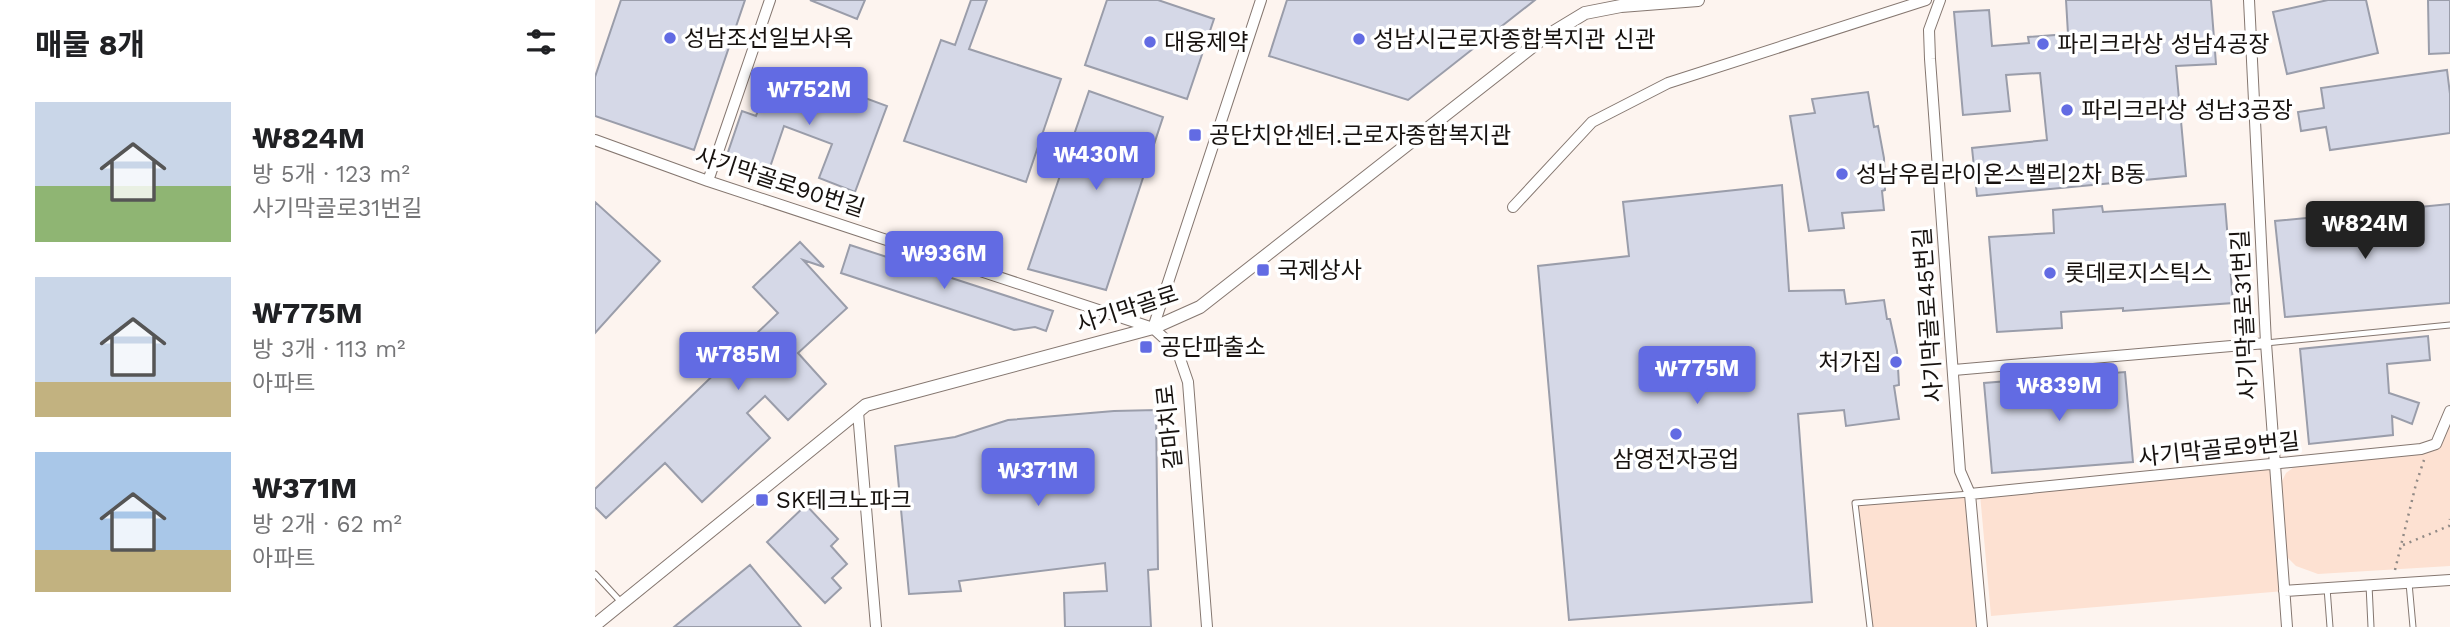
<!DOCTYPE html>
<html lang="ko">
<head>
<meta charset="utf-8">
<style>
  body { margin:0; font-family:"Work Sans","Noto Sans KR",sans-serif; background:#f6f6f6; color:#202124; height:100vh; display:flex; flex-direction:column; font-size:26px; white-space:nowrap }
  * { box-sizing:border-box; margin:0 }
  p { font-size:23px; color:#757577 }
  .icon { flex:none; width:38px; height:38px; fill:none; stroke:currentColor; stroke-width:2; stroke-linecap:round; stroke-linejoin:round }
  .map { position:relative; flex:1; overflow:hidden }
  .sheet { display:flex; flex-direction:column; background:#fff; width:595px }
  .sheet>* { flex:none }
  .price { position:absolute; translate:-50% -60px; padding:0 16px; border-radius:7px; background:#626be3; color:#fff; font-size:23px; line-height:46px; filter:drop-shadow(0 2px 4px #0008) }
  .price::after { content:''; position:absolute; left:50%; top:42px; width:21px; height:16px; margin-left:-10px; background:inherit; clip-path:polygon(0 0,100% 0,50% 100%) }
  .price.on { background:#222; color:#fff }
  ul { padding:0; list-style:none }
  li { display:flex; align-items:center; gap:21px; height:175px; padding:0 35px }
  li span { display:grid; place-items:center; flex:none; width:196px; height:140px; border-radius:0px; color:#555 }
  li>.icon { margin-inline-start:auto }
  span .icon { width:84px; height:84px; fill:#fffc; stroke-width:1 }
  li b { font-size:30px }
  h2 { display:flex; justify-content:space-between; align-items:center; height:84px; padding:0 35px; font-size:30px }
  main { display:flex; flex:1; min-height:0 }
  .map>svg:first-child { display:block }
  .green { fill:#fde1d2 }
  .building { fill:#d5d8e7; stroke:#9a9daa; stroke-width:2 }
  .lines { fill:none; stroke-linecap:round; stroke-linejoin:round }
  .service-casing { stroke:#857770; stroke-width:7 }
  .minor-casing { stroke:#857770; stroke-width:12 }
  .tertiary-casing { stroke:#857770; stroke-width:14 }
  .path { stroke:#918a86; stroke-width:2.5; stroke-dasharray:2 5; stroke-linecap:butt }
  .service { stroke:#fff; stroke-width:5 }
  .minor { stroke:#fff; stroke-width:10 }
  .tertiary { stroke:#fff; stroke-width:12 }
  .poi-dot { fill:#626be3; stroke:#fff; stroke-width:2.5 }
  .labels { text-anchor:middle; stroke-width:7; stroke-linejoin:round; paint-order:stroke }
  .poi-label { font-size:23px; fill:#17120f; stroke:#fff; text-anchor:start }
  .street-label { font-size:23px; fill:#17120f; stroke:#fff }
</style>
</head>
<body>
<main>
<section class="sheet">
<h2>매물 8개<svg class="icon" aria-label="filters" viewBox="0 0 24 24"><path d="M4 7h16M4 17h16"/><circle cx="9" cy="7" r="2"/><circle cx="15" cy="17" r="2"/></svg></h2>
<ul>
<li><span style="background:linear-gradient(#c9d6e8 60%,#8fb573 0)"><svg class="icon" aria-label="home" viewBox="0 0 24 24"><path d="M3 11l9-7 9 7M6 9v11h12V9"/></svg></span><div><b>₩824M</b><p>방 5개 · 123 m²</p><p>사기막골로31번길</p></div></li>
<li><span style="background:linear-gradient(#c9d6e8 75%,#c2b280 0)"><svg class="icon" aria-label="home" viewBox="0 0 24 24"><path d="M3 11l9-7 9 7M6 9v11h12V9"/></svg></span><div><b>₩775M</b><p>방 3개 · 113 m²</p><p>아파트</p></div></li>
<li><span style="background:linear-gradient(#a9c7e8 70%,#c2b280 0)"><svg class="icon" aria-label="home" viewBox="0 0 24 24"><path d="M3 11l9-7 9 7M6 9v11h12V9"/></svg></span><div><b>₩371M</b><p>방 2개 · 62 m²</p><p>아파트</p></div></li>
</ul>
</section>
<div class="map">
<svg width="1855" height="627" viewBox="0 0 1855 627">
  <rect width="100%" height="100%" fill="#fdf4ef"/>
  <!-- green -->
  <path class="green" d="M1855,422V566L1723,574L1701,566L1690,555L1683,489L1691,473L1699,467L1839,451L1845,447Z
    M1679,465L1689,591L1396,616L1385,494Z
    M1375,494L1390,627H1275L1260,503Z"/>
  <!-- building -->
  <path class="building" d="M26,0H150L99,150L0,116V77Z
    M215,0H270L262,19Z
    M376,0H392L374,49L466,79L431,182L309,141L346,40L360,45Z
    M512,0H563L619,19L592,99L490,65Z
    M692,0H940L813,100L674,56Z
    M1471,0H1616L1621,64L1581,66L1591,176L1382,196L1377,148L1452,140L1445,73L1411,75L1415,111L1368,115L1359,12L1394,10L1397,46L1434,43L1433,37L1473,34Z
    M1733,0H1771L1783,53L1692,74L1678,12Z
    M1833,0H1855V53L1834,54Z
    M194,70L292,106L260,192L224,178L237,144L189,126L172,176L130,161L147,111L161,116L177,72L192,77Z
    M1852,70L1855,94V133L1735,150L1731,127L1706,131L1703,112L1729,108L1726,88Z
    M494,91L568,117L511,290L433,269Z
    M1273,92L1279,127L1283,126L1289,158L1290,190L1287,191L1289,210L1247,213L1249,228L1214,231L1195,116L1220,113L1217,99Z
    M1187,185L1194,291L1249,290L1251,304L1289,300L1292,319H1295L1302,351L1304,385L1299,386L1304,419L1251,426L1249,410L1203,414L1217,602L974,620L943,266L1034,256L1028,202Z
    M0,202L65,261L0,333Z
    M1630,204L1638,303L1528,311V308L1466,312L1467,328L1402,332L1394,237L1459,233L1458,210L1507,206L1508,212Z
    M1855,204V303L1690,317L1680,221Z
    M205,242L229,267L208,260L252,308L203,353L231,384L193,420L170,396L152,413L175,438L107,502L70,463L11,518L0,507V489L183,313L158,287Z
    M255,245L458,311L451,331L440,327L419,330L246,273Z
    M1833,336L1835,360L1792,364L1794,393L1824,403L1817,424L1797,416L1798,435L1714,444L1705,349Z
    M1530,372L1538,462L1397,473L1389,383Z
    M561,410L563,569L553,570L556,627H470L469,593L512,591L510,563L364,581L366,591L314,594L300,446L360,437L413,420L519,411Z
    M211,505L243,539L236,546L252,564L237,578L246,588L230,603L172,542Z
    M155,565L206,627H79Z"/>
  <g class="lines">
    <!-- service casing -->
    <g class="service-casing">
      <path id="service" d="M1671,343L1855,325
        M0,574L26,602
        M1814,583L1818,627
        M1774,585L1776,627
        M1732,588L1735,627
        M1275,627L1260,503L1375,494"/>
    </g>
    <!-- minor casing -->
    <g class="minor-casing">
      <path id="minor" d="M1345,0L1334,30L1335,59L1365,471L1375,494L1387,627
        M1654,0L1671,343L1692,627
        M0,140L113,181L558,328L582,350L593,382L612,627
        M113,181L175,0
        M918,207L997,122L1073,83L1331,0
        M558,328L666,0
        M1359,370L1671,343
        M263,412L281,627
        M1375,494L1826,449L1841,444L1855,411
        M1689,591L1855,580"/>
    </g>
    <!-- tertiary casing -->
    <g class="tertiary-casing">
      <path id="tertiary" d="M0,625L271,405L558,328L605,307L947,39L990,13L1026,6L1103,0"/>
    </g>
    <!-- path -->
    <path class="path" d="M1808,545L1854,526L1855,519
      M1800,570L1821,484L1829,460"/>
    <!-- service -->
    <use href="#service" class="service"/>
    <!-- minor -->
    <use href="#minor" class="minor"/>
    <!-- tertiary -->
    <use href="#tertiary" class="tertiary"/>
  </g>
  <!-- markers -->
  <g class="poi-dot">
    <circle cx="75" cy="38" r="7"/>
    <circle cx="764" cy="39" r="7"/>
    <circle cx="555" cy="42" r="7"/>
    <circle cx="1448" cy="44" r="7"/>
    <circle cx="1472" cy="110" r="7"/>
    <rect x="593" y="128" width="14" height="14" rx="3.5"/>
    <circle cx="1247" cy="174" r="7"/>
    <rect x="661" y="263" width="14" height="14" rx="3.5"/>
    <circle cx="1455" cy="273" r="7"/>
    <rect x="544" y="340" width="14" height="14" rx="3.5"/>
    <circle cx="1301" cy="362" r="7"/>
    <circle cx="1081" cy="434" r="7"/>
    <rect x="160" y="493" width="14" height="14" rx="3.5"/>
  </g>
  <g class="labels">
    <!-- poi labels -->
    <g class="poi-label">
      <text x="89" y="46">성남조선일보사옥</text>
      <text x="778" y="47">성남시근로자종합복지관 신관</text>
      <text x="569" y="50">대웅제약</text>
      <text x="1462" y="52">파리크라상 성남4공장</text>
      <text x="1486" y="118">파리크라상 성남3공장</text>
      <text x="614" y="143">공단치안센터.근로자종합복지관</text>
      <text x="1261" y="182">성남우림라이온스벨리2차 B동</text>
      <text x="682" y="278">국제상사</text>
      <text x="1469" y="281">롯데로지스틱스</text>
      <text x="565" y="355">공단파출소</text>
      <text x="1287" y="370" text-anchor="end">처가집</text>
      <text x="1081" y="467" text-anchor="middle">삼영전자공업</text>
      <text x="181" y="508">SK테크노파크</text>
    </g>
    <!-- street labels -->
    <g class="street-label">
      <text transform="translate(185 182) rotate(18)" y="8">사기막골로90번길</text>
      <text transform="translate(532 309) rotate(-18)" y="8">사기막골로</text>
      <text transform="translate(1333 315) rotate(-94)" y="8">사기막골로45번길</text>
      <text transform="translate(1649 315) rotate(-93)" y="8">사기막골로31번길</text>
      <text transform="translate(574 427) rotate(-96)" y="8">갈마치로</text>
      <text transform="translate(1624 449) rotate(-6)" y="8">사기막골로9번길</text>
    </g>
  </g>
</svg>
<b class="price" style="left:214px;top:127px">₩752M</b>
<b class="price" style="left:501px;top:192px">₩430M</b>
<b class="price on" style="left:1770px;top:261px">₩824M</b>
<b class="price" style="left:349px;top:291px">₩936M</b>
<b class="price" style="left:143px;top:392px">₩785M</b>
<b class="price" style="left:1102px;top:406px">₩775M</b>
<b class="price" style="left:1464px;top:423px">₩839M</b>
<b class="price" style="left:443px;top:508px">₩371M</b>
</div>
</main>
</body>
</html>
